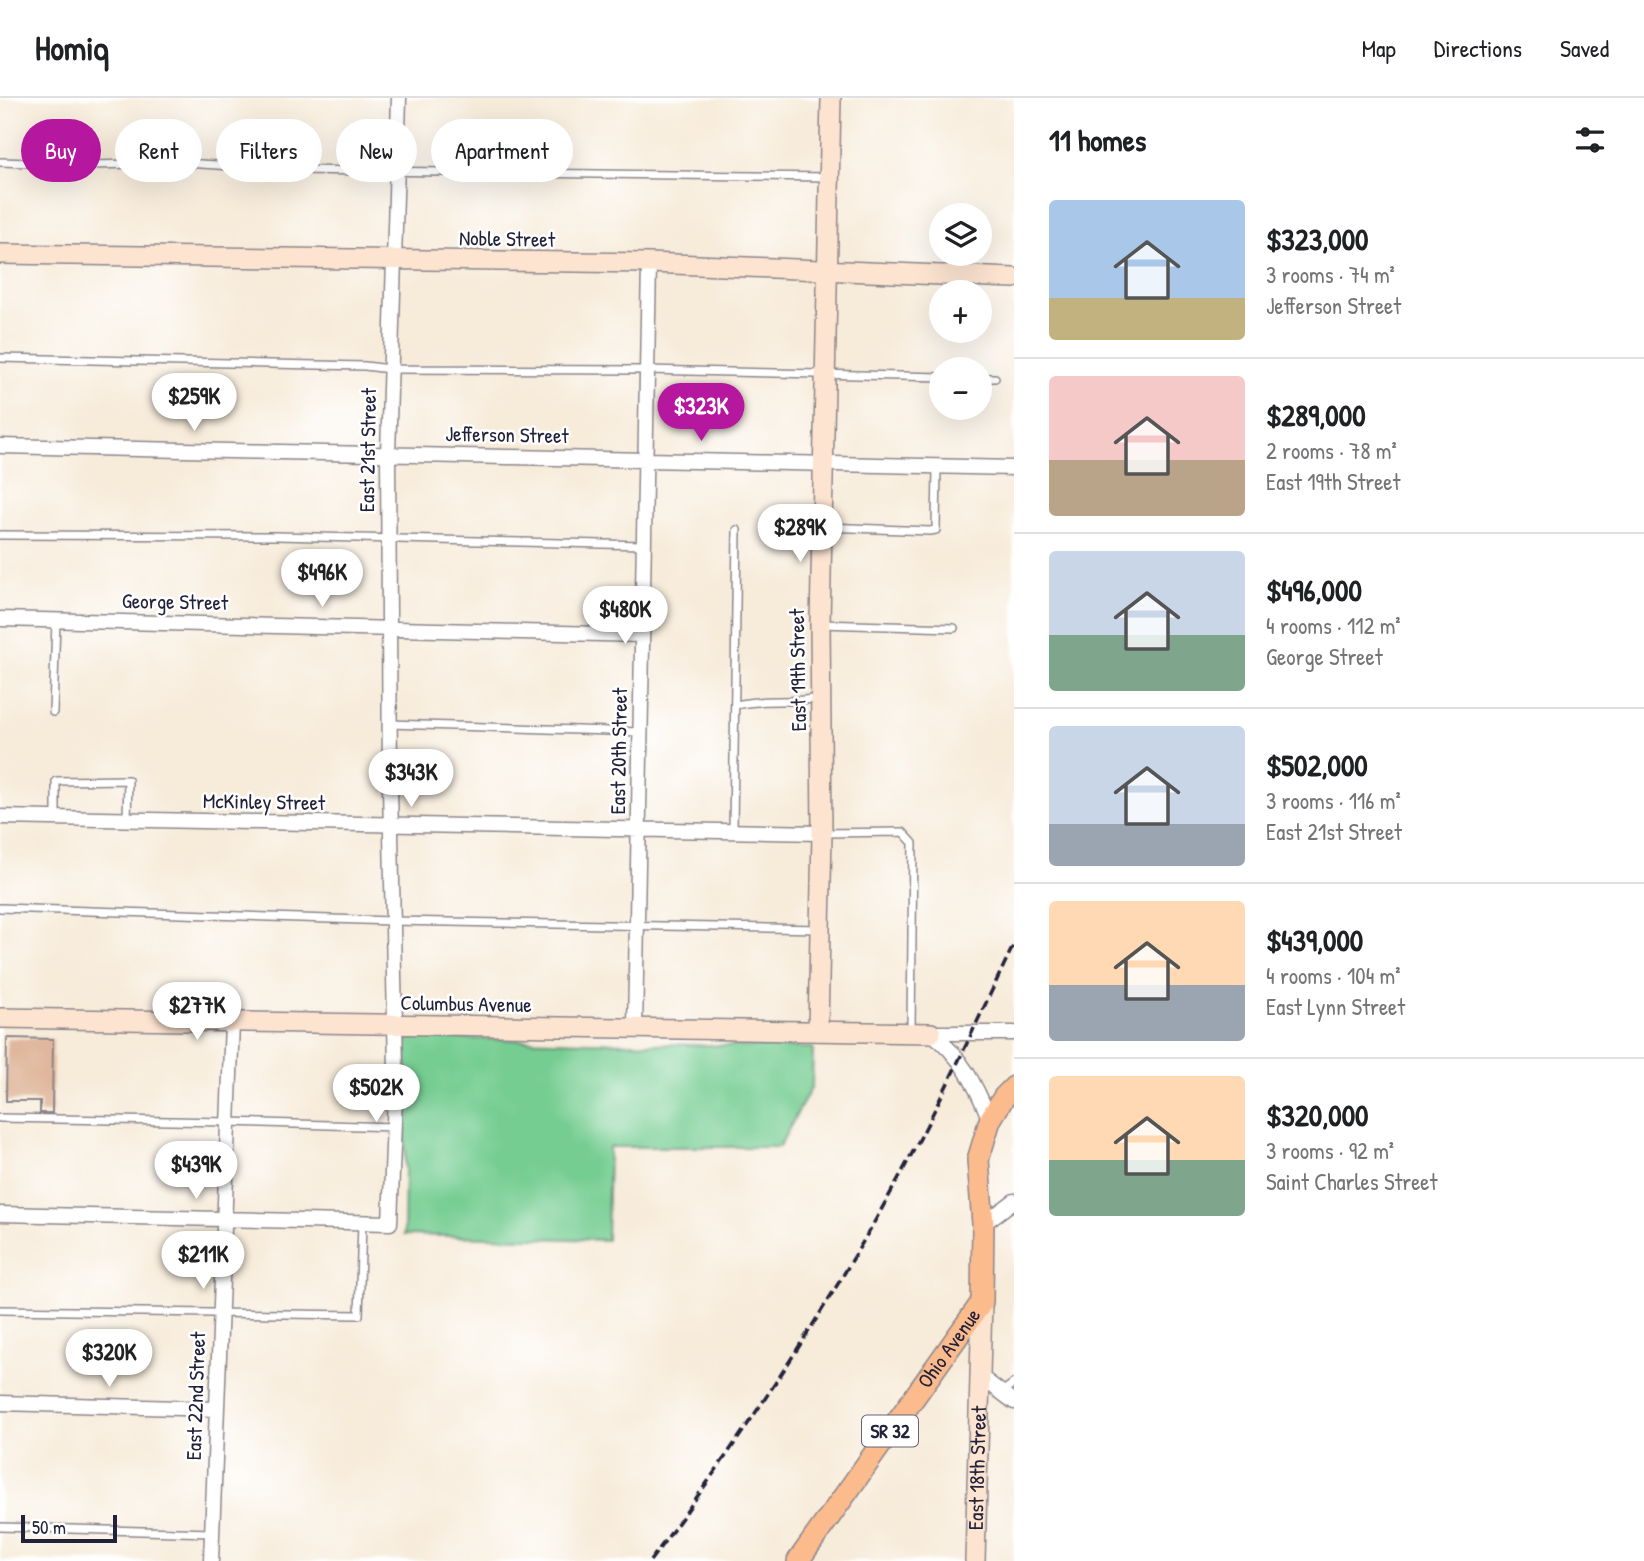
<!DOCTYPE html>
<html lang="en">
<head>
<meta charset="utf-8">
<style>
  body { margin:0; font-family:"Patrick Hand",sans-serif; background:#f2f2f2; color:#202124; height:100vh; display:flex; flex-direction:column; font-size:26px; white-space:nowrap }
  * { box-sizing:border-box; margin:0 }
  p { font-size:23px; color:#757577 }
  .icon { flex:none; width:38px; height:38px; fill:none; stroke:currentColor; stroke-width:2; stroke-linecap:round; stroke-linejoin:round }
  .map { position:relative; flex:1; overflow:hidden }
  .drawer { display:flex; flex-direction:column; background:#fff; width:630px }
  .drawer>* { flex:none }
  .hud { position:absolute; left:21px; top:21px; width:665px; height:63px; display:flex; gap:14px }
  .fabs { position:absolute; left:929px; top:105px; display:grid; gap:14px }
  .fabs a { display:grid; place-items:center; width:63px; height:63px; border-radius:50%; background:#fff; box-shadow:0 7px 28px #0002; font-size:35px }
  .scale { position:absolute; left:21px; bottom:18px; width:96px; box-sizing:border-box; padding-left:7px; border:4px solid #22223b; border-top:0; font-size:19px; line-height:24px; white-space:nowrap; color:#22223b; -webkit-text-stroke:5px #fff; paint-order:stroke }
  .price { position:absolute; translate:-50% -60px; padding:0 16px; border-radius:24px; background:#fff; color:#222; font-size:23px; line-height:46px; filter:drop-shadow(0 2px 4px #0008) }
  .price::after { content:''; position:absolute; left:50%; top:42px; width:21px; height:16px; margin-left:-10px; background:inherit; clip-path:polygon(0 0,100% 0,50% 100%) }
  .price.selected { background:#b5179e; color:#fff }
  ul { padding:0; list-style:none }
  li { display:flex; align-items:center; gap:21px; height:175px; padding:0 35px }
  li+li { border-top:2px solid #e0e0e0 }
  li span { display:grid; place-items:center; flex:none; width:196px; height:140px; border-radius:7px; color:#555 }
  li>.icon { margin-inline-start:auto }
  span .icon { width:84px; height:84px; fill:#fffc; stroke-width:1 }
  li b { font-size:30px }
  h2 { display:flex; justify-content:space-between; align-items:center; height:84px; padding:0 35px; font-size:30px }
  .pill { padding:0 24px; border-radius:32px; background:#fff; box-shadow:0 7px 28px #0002; font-size:24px; line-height:63px }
  .pill.selected { background:#b5179e; color:#fff }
  header { display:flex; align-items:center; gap:42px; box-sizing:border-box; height:98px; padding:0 35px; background:#fff; border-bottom:2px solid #e0e0e0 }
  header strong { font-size:33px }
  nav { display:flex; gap:38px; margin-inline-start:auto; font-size:24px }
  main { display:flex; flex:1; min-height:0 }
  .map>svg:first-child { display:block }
  .green { fill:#76cd92; stroke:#4c7866; stroke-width:2 }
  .building { fill:#e0b79c }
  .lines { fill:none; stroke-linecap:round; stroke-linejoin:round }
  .lane-casing { stroke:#8c868a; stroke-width:10 }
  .street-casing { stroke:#8c868a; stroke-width:17 }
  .secondary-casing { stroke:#8c868a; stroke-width:22 }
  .primary-casing { stroke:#8c868a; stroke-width:24 }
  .lane { stroke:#fff; stroke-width:7 }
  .street { stroke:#fff; stroke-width:14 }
  .secondary { stroke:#fde4d1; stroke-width:19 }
  .primary { stroke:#fbbb8d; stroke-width:21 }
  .rail { stroke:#22223b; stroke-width:3.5; stroke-dasharray:10 5; stroke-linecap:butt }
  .labels { text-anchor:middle; stroke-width:5; stroke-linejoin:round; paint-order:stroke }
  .shield { fill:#fff; stroke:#646476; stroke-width:2 }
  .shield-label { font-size:19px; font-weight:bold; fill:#22223b }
  .street-label { font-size:21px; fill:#22223b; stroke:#fff }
</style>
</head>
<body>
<header>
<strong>Homiq</strong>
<nav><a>Map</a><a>Directions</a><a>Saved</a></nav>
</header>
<main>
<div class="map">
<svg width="1014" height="1463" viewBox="0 0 1014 1463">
  <rect width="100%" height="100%" fill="#fff"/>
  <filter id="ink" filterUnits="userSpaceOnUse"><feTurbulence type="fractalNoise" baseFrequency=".0143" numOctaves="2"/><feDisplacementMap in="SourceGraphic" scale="14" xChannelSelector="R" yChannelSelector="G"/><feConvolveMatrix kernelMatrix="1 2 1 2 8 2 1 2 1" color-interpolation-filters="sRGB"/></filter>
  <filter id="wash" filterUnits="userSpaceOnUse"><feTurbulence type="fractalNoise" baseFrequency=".00686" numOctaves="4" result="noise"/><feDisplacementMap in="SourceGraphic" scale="28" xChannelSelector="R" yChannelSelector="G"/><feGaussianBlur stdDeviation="1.57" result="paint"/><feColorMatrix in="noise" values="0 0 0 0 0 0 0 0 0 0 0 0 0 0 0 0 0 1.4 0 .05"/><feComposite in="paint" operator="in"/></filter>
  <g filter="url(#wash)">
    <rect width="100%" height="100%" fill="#f7ebd9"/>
    <!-- green -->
    <path class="green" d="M407,939L813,950L812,988L779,1049H609L607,1142L404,1137Z"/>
    <g id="blocks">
      <!-- building -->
      <path class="building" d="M7,940L53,941L52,1015H40V1003H6Z"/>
    </g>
  </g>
  <g filter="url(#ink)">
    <use href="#blocks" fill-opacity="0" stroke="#8c868a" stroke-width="2"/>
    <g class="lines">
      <!-- lane casing -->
      <g class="lane-casing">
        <path id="lane" d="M0,64L89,67L185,65L294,72L827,79
          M0,260L365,268L390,271L647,272L942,279
          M980,280H995
          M825,429L930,433L936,432L937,369
          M0,437L277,438L643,447
          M820,526L954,530
          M736,607C763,600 791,606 818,600
          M53,614L56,523
          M389,626L640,634
          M56,720V683L128,682L127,721
          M733,733L737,432
          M823,735L903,734L913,745L911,931
          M0,810L392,823L820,831
          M0,1020L227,1024L394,1029
          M0,1212L359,1217L362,1125
          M1002,1294L1014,1285
          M0,1429L212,1435"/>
      </g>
      <!-- street casing -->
      <g class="street-casing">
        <path id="street" d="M0,348L1014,370
          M0,521L642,537
          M0,719L822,735
          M635,931L649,165
          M931,935C962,958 976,988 990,1022
          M931,935H1014
          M0,1116L390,1125L396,972L390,688L388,356L399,0
          M983,1126L1014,1103
          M981,1279L1014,1304
          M0,1305L216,1311
          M211,1463L232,925"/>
      </g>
      <!-- secondary casing -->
      <g class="secondary-casing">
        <g id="secondary">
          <path d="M0,156L649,165L1014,180"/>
          <path d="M0,920L931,935"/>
          <path d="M818,933L822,735L820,526L831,0"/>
          <path id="s1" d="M975,1463L982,1204"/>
        </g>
      </g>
      <!-- primary casing -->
      <g class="primary-casing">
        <g id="primary">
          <path id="s2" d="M798,1463L982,1204L983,1126L978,1062L990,1022L1004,999L1014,989"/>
        </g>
      </g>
      <!-- lane -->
      <use href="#lane" class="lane"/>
      <!-- street -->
      <use href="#street" class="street"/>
      <!-- secondary -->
      <use href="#secondary" class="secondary"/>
      <!-- primary -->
      <use href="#primary" class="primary"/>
      <!-- rail -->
      <path class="rail" d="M650,1463C757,1320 856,1168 936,1009C963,955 988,900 1014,846"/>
    </g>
  </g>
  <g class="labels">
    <!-- shield labels -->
    <rect class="shield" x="862" y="1317.5" width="56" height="31" rx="5"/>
    <g class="shield-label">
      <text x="890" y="1340">SR 32</text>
    </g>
    <!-- street labels -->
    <g class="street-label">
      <text transform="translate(507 141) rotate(1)" y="7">Noble Street</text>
      <text transform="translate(507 337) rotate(1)" y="7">Jefferson Street</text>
      <text transform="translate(368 352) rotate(-89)" y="7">East 21st Street</text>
      <text transform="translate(175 504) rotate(1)" y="7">George Street</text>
      <text transform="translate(798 572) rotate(-91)" y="7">East 19th Street</text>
      <text transform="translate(619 653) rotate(-89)" y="7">East 20th Street</text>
      <text transform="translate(264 704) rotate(1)" y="7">McKinley Street</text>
      <text transform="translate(466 906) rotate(1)" y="7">Columbus Avenue</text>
      <text dy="7" stroke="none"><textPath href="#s2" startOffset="261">Ohio Avenue</textPath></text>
      <text transform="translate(196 1298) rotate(-88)" y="7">East 22nd Street</text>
      <text dy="7" stroke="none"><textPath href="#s1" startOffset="93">East 18th Street</textPath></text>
    </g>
  </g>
</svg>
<div class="fabs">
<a><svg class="icon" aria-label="layers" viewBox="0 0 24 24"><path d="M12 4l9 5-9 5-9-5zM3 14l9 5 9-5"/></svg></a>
<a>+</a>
<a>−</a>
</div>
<div class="scale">50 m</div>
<b class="price" style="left:194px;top:335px">$259K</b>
<b class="price selected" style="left:701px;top:345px">$323K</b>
<b class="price" style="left:800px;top:466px">$289K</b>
<b class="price" style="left:322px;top:511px">$496K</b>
<b class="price" style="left:625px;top:548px">$480K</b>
<b class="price" style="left:411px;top:711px">$343K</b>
<b class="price" style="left:197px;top:944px">$277K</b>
<b class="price" style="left:376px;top:1026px">$502K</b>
<b class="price" style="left:196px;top:1103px">$439K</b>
<b class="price" style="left:203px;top:1193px">$211K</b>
<b class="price" style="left:109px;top:1291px">$320K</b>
<div class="hud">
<a class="pill selected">Buy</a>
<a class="pill">Rent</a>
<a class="pill">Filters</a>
<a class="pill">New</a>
<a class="pill">Apartment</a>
</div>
</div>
<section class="drawer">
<h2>11 homes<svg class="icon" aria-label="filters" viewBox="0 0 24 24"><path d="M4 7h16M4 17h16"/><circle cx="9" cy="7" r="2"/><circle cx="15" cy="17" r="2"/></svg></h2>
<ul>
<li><span style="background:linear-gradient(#a9c7e8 70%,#c2b280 0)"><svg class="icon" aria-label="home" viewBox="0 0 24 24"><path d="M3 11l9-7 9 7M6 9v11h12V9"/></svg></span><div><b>$323,000</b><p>3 rooms · 74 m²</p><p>Jefferson Street</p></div></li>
<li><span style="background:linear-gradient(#f6c9c9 60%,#b9a48a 0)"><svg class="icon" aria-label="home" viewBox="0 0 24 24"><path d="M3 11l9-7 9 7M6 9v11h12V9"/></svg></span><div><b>$289,000</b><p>2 rooms · 78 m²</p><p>East 19th Street</p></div></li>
<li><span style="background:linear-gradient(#c9d6e8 60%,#7fa58c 0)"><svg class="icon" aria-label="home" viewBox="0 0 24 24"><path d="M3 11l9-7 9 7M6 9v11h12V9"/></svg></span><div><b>$496,000</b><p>4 rooms · 112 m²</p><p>George Street</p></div></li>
<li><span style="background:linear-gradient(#c9d6e8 70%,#9aa5b1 0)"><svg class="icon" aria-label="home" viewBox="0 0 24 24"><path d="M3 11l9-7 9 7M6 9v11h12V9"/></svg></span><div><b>$502,000</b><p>3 rooms · 116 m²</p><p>East 21st Street</p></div></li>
<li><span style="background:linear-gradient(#ffd9b3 60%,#9aa5b1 0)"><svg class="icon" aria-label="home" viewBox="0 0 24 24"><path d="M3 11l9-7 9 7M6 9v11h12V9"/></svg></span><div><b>$439,000</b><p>4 rooms · 104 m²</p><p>East Lynn Street</p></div></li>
<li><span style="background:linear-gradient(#ffd9b3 60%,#7fa58c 0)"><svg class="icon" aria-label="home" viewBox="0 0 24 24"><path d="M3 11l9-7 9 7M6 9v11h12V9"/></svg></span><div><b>$320,000</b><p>3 rooms · 92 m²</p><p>Saint Charles Street</p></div></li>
</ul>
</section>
</main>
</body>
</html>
